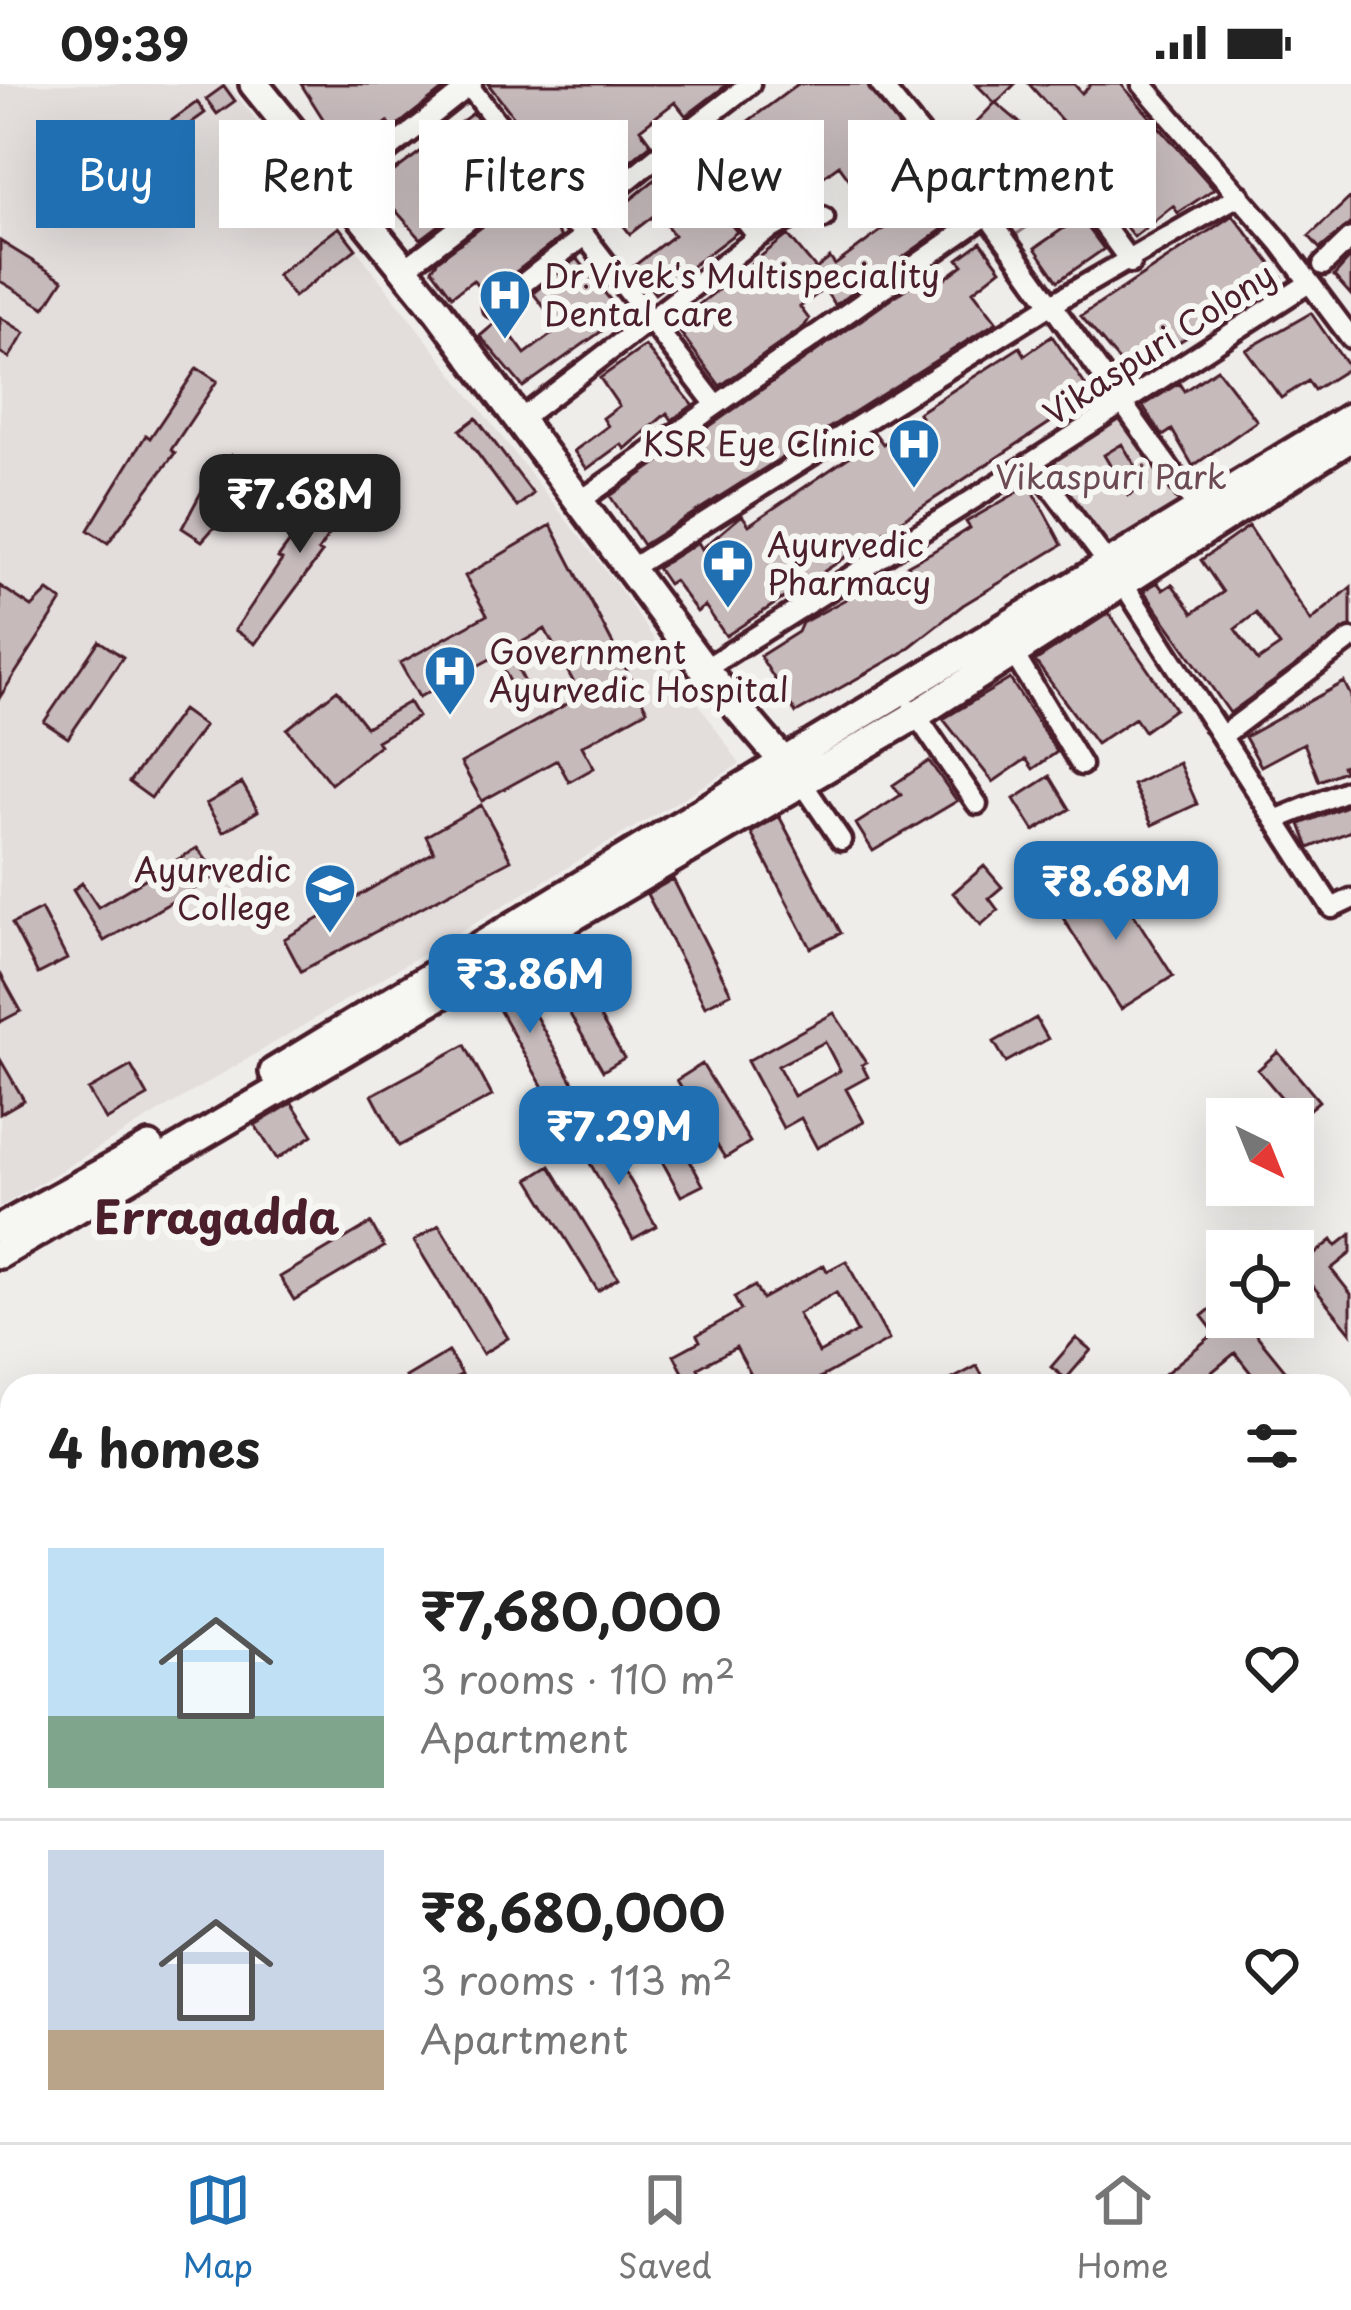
<!DOCTYPE html>
<html lang="en">
<head>
<meta charset="utf-8">
<style>
  body { margin:0; font-family:"Playpen Sans",sans-serif; background:#f6f6f6; color:#222; height:100vh; display:flex; flex-direction:column; font-size:45px; white-space:nowrap }
  * { box-sizing:border-box; margin:0 }
  p { font-size:39px; color:#767676 }
  .icon { flex:none; width:66px; height:66px; fill:none; stroke:currentColor; stroke-width:2; stroke-linecap:round; stroke-linejoin:round }
  .map { position:relative; flex:1; overflow:hidden }
  .details { position:absolute; left:0px; top:1290px; width:1353px; height:768px; display:flex; flex-direction:column; background:#fff; border-radius:36px 36px 0 0; box-shadow:0 12px 48px #0002 }
  .details>* { flex:none }
  .banner { position:absolute; left:36px; top:36px; width:1281px; height:108px; display:flex; gap:24px }
  .needle { width:78px; rotate:137deg }
  .tools { position:absolute; left:1206px; top:1014px; display:grid; gap:24px }
  .tools a { display:grid; place-items:center; width:108px; height:108px; border-radius:0px; background:#fff; box-shadow:0 12px 48px #0002; font-size:60px }
  .price { position:absolute; translate:-50% -102px; padding:0 27px; border-radius:24px; background:#1f6fb2; color:#fff; font-size:39px; line-height:78px; filter:drop-shadow(0 3px 6px #0008) }
  .price::after { content:''; position:absolute; left:50%; top:72px; width:36px; height:27px; margin-left:-18px; background:inherit; clip-path:polygon(0 0,100% 0,50% 100%) }
  .price.current { background:#222; color:#fff }
  ul { padding:0; list-style:none }
  li { display:flex; align-items:center; gap:36px; height:300px; padding:0 48px }
  li+li { border-top:3px solid #e0e0e0 }
  li span { display:grid; place-items:center; flex:none; width:336px; height:240px; border-radius:0px; color:#555 }
  li>.icon { margin-inline-start:auto }
  span .icon { width:144px; height:144px; fill:#fffc; stroke-width:1 }
  li b { font-size:51px }
  h2 { display:flex; justify-content:space-between; align-items:center; height:144px; padding:0 48px; font-size:51px }
  .chip { padding:0 42px; border-radius:0px; background:#fff; box-shadow:0 12px 48px #0002; font-size:42px; line-height:108px }
  .chip.current { background:#1f6fb2; color:#fff }
  .status { display:flex; justify-content:space-between; align-items:center; height:84px; padding:0 60px; background:#fff; direction:ltr }
  .status svg { height:33px; fill:currentColor }
  .tab-bar { display:flex; justify-content:space-around; align-items:center; height:168px; border-top:3px solid #e0e0e0; background:#fff; font-size:33px; color:#767676 }
  .tab-bar a { display:grid; justify-items:center; gap:6px }
  .tab-bar .current { color:#1f6fb2 }
  .map>svg:first-child { display:block }
  .built { fill:#e3dedc }
  .green { fill:#d7cfce; stroke:#90777c; stroke-width:3 }
  .building { fill:#c6babb; stroke:#4a1f2b; stroke-width:3; fill-rule:evenodd }
  .lines { fill:none; stroke-linecap:round; stroke-linejoin:round }
  .minor-casing { stroke:#4a1f2b; stroke-width:27 }
  .secondary-casing { stroke:#4a1f2b; stroke-width:36 }
  .trunk-casing { stroke:#4a1f2b; stroke-width:39 }
  .minor { stroke:#f6f6f2; stroke-width:18 }
  .secondary { stroke:#f6f6f2; stroke-width:27 }
  .trunk { stroke:#f6f6f2; stroke-width:30 }
  .rail { stroke:#4a1f2b; stroke-width:4.5 }
  .labels { text-anchor:middle; stroke-width:12; stroke-linejoin:round; paint-order:stroke }
  .poi-label { font-size:33px; fill:#4a1f2b; stroke:#f6f6f2; text-anchor:start }
  .street-label { font-size:33px; fill:#4a1f2b; stroke:#f6f6f2 }
  .park-label { font-size:33px; fill:#6d4b54; stroke:#f6f6f2 }
  .district-label { font-size:45px; font-weight:bold; fill:#4a1f2b; stroke:#f6f6f2 }
</style>
</head>
<body>
<div class="status"><b>09:39</b><svg viewBox="0 0 49 12"><path d="M0 12V9h3v3zM5 12V6h3v6zM10 12V3h3v9zM15 12V0h3v12zM26 1h20v11H26zM47 4h2v5h-2z"/></svg></div>
<div class="map">
<svg width="1351" height="2058" viewBox="0 0 1351 2058">
  <rect width="100%" height="100%" fill="#efedea"/>
  <filter id="ink" filterUnits="userSpaceOnUse"><feTurbulence type="fractalNoise" baseFrequency=".00833" numOctaves="2"/><feDisplacementMap in="SourceGraphic" scale="24" xChannelSelector="R" yChannelSelector="G"/><feConvolveMatrix kernelMatrix="1 2 1 2 8 2 1 2 1" color-interpolation-filters="sRGB"/></filter>
  <g filter="url(#ink)">
    <!-- built -->
    <path class="built" d="M0,0H228L617,501L740,680L0,1123Z
      M732,2046H1083L1116,2058H740Z"/>
    <!-- green -->
    <path class="green" d="M1044,92L1064,117L1014,152L998,139Z
      M1125,320L1193,422L1105,474L1036,380Z"/>
    <!-- building -->
    <path class="building" d="M301,0H450L393,45L388,38L346,71Z
      M488,0H728L686,32L675,18L640,45L651,60L606,96L584,68L558,89Z
      M798,0H867L924,75L867,119L839,81L820,95L800,69L774,88L794,115L761,135L699,56L718,42L727,53Z
      M976,0H1015L996,19L1044,59L1009,92L967,48L995,19Z
      M1029,0H1074L1082,9L1091,0H1121L1214,105L1178,129L1173,122L1134,153L1050,50L1063,38Z
      M224,2L235,17L217,30L206,15Z
      M197,18L205,29L170,54L163,43Z
      M473,29L515,84L421,155L374,102Z
      M680,75L737,148L655,210L634,182L674,151L657,129L630,150L614,129Z
      M944,100L967,128L835,221L824,205L800,223L809,235L804,243L720,302L674,240L788,151L816,185L830,174L835,181Z
      M532,105L556,136L551,140L561,153L485,212L473,196L452,212L432,185L438,176Z
      M1351,113V139L1320,165L1309,152Z
      M1233,131L1282,194L1129,289L1081,232Z
      M1080,133L1104,165L1058,197L1035,164Z
      M339,143L356,165L294,213L277,191Z
      M0,157L63,196L45,224L0,197Z
      M981,158L1001,185L973,207L997,238L643,461L610,412L918,196L927,208L963,181L958,175Z
      M1351,173V211L1334,192Z
      M577,174L623,232L523,303L480,252L512,225L521,237L508,247L525,270L560,244L533,209Z
      M1311,229L1349,284L1314,306L1308,297L1281,314L1246,266Z
      M0,233L25,249L9,274L0,268Z
      M1052,252L1092,311L726,552L705,522L697,528L674,496L668,500L657,484L698,458L702,465L742,431L749,441L865,362L862,357L874,348L883,360L921,333L918,329L1020,263L1025,271Z
      M645,262L693,321L672,336L667,329L625,365L621,360L587,385L574,367L608,342L603,334L619,322L600,294Z
      M197,284L217,297L171,366L175,369L108,459L88,446L146,351L150,354Z
      M1217,285L1257,337L1193,382L1172,346L1163,352L1143,322L1179,299L1184,307Z
      M476,334L533,410L517,423L460,346Z
      M1122,360L1147,401L1128,412L1104,371Z
      M232,371L251,384L233,422L202,457L182,444L205,401L210,394L214,397Z
      M344,384L364,398L318,467L322,469L255,560L235,546L282,476L278,474Z
      M1030,401L1062,461L963,521L902,569L796,629L760,572L798,548L802,539L932,468L970,444L966,438Z
      M551,441L647,626L582,662L594,684L569,698L557,676L482,717L461,679L581,612L545,545L508,566L530,608L519,614L496,572L419,613L400,579L487,531L465,492Z
      M1249,442L1311,537L1351,503V542L1230,629L1144,507L1157,498L1163,506L1172,500L1193,529L1223,508L1201,476ZM1256,529L1280,562L1258,577L1235,545Z
      M0,502L32,523L48,507L62,517L0,613Z
      M1109,529L1175,625L1144,647L1135,634L1096,660L1035,577Z
      M99,557L123,573L68,654L44,638Z
      M1010,595L1057,668L1033,685L1026,675L993,698L943,635Z
      M1344,598L1351,612V679L1342,682L1344,687L1319,697L1304,659L1261,682L1245,653Z
      M337,606L366,643L409,618L418,633L377,657L380,661L331,700L287,645Z
      M182,626L204,642L151,714L129,698Z
      M929,677L957,717L873,767L856,740L901,711L893,701Z
      M1179,679L1197,720L1152,741L1133,701Z
      M1050,692L1070,725L1034,747L1014,715Z
      M242,699L258,727L223,748L206,720Z
      M1351,720V747L1309,764L1300,740Z
      M481,721L511,776L301,887L284,855L434,768L426,752Z
      M779,732L841,849L811,864L751,749Z
      M197,764L218,791L104,857L73,806L82,799L98,823Z
      M984,782L1002,803L989,814L998,826L981,841L953,809Z
      M1110,793L1173,892L1121,925L1058,826Z
      M673,795L731,909L705,922L647,810Z
      M41,825L67,875L38,890L12,840Z
      M563,870L624,974L603,987L542,882Z
      M0,889L21,927L0,938Z
      M512,890L574,1000L549,1014L487,904Z
      M834,929L866,978L862,981L868,993L846,1005L864,1038L817,1064L801,1034L783,1044L747,977ZM825,958L840,987L794,1012L778,982Z
      M1036,934L1048,955L1006,978L994,958Z
      M465,961L492,1012L399,1062L372,1011Z
      M1278,968L1319,1017L1299,1034L1258,986Z
      M0,975L24,1016L0,1030Z
      M702,980L750,1058L725,1074L677,996Z
      M131,982L148,1012L106,1036L88,1006Z
      M658,1017L703,1101L681,1112L636,1029Z
      M292,1019L313,1051L277,1075L255,1041Z
      M605,1052L656,1142L633,1155L582,1065Z
      M550,1082L618,1194L598,1207L529,1095Z
      M371,1139L384,1163L294,1216L280,1193Z
      M439,1141L508,1254L483,1270L414,1157Z
      M1351,1150V1169L1331,1185L1351,1210V1249L1313,1202L1293,1218V1188L1332,1156L1336,1162Z
      M846,1177L889,1256L805,1302H757L736,1263L698,1284L707,1302H690L674,1271L700,1257L697,1251L741,1226L734,1213L755,1202L762,1215L824,1181L827,1187ZM836,1208L857,1248L819,1269L798,1230Z
      M1227,1211V1233H1275L1255,1249L1298,1302H1261L1235,1269L1195,1302H1150L1215,1249L1202,1232Z
      M1076,1254L1091,1266L1066,1295L1051,1283Z
      M448,1268L462,1290L441,1302H411L406,1293Z
      M977,1282L988,1302H939Z"/>
    <g class="lines">
      <!-- minor casing -->
      <g class="minor-casing">
        <path id="minor" d="M880,0L987,131L1200,427
          M1142,0L1280,159L1351,254
          M469,2L716,321
          M680,54L750,0
          M338,106L472,0
          M887,120L943,77
          M574,140L680,54L758,153
          M1323,181L1351,154
          M403,186L533,87
          M1309,199L1032,378L1124,501L1332,824L1351,815
          M493,223L584,152
          M521,335L758,153C778,142 802,122 824,134
          M580,417L987,131L1045,77L1058,79L1131,179
          M630,485L1050,221L1240,111
          M1009,562L1081,681
          M704,585L1032,378
          M912,625L977,720
          M1222,652L1351,555
          M801,697L841,756
          M1275,736L1351,705
          M1341,1609L1351,1598
          M1341,1625L1351,1629
          M0,1854L12,1861
          M7,2058L13,2046"/>
      </g>
      <!-- secondary casing -->
      <g class="secondary-casing">
        <path id="secondary" d="M254,0L438,227L704,585L795,691
          M274,988L1351,333
          M0,1145L149,1063
          M0,1170L916,631L1351,353"/>
      </g>
      <!-- trunk casing -->
      <g class="trunk-casing">
        <path id="trunk" d="M0,1541L12,1546
          M0,1604L12,1609
          M1182,2046L1212,2058
          M1336,2046L1351,2051"/>
      </g>
      <!-- minor -->
      <use href="#minor" class="minor"/>
      <!-- secondary -->
      <use href="#secondary" class="secondary"/>
      <!-- trunk -->
      <use href="#trunk" class="trunk"/>
      <!-- rail -->
      <path class="rail" d="M0,1577L12,1582
        M1223,2046L1256,2058
        M1255,2046L1289,2058"/>
    </g>
  </g>
  <!-- icons -->
  <defs>
    <g id="hospital-pin" transform="scale(2.7)"><path d="M0 17L-7.5 6A9.5 9.5 0 1 1 7.5 6Z" fill="#1f6fb2" stroke="#f6f6f2"/><path d="M-5-5h3v3.5h4V-5h3V5h-3V1.5h-4V5h-3Z" fill="#fff"/></g>
    <g id="pharmacy-pin" transform="scale(2.7)"><path d="M0 17L-7.5 6A9.5 9.5 0 1 1 7.5 6Z" fill="#1f6fb2" stroke="#f6f6f2"/><path d="M-2-6h4v4h4v4h-4v4h-4v-4h-4v-4h4Z" fill="#fff"/></g>
    <g id="university-pin" transform="scale(2.7)"><path d="M0 17L-7.5 6A9.5 9.5 0 1 1 7.5 6Z" fill="#1f6fb2" stroke="#f6f6f2"/><path d="M0-5L7-2L0 1L-7-2ZM-4 1L0 2.5L4 1V4Q0 6-4 4Z" fill="#fff"/></g>
  </defs>
  <g fill-rule="evenodd">
    <use href="#hospital-pin" x="505" y="211"/>
    <use href="#hospital-pin" x="914" y="360"/>
    <use href="#pharmacy-pin" x="728" y="480"/>
    <use href="#hospital-pin" x="450" y="587"/>
    <use href="#university-pin" x="330" y="805"/>
  </g>
  <g class="labels">
    <!-- poi labels -->
    <g class="poi-label">
      <text x="544" y="204">Dr.Vivek's Multispeciality<tspan x="544" dy="38">Dental care</tspan></text>
      <text x="875" y="372" text-anchor="end">KSR Eye Clinic</text>
      <text x="767" y="473">Ayurvedic<tspan x="767" dy="38">Pharmacy</tspan></text>
      <text x="489" y="580">Government<tspan x="489" dy="38">Ayurvedic Hospital</tspan></text>
      <text x="291" y="798" text-anchor="end">Ayurvedic<tspan x="291" dy="38">College</tspan></text>
    </g>
    <!-- street labels -->
    <g class="street-label">
      <text transform="translate(1159 260) rotate(-33)" y="12">Vikaspuri Colony</text>
    </g>
    <!-- park labels -->
    <g class="park-label">
      <text x="1111" y="405">Vikaspuri Park</text>
    </g>
    <!-- district labels -->
    <g class="district-label">
      <text x="217" y="1150">Erragadda</text>
    </g>
  </g>
</svg>
<div class="tools">
<a><svg class="needle" viewBox="-14 -14 28 28"><path d="M0-13l5 13h-10z" fill="#e53935"/><path d="M0 13l5-13h-10z" fill="#767676"/></svg></a>
<a><svg class="icon" aria-label="locate" viewBox="0 0 24 24"><circle cx="12" cy="12" r="6"/><path d="M12 2v4M12 18v4M2 12h4M18 12h4"/></svg></a>
</div>
<b class="price current" style="left:300px;top:472px">₹7.68M</b>
<b class="price" style="left:1116px;top:859px">₹8.68M</b>
<b class="price" style="left:530px;top:952px">₹3.86M</b>
<b class="price" style="left:619px;top:1104px">₹7.29M</b>
<div class="banner">
<a class="chip current">Buy</a>
<a class="chip">Rent</a>
<a class="chip">Filters</a>
<a class="chip">New</a>
<a class="chip">Apartment</a>
</div>
<section class="details">
<h2>4 homes<svg class="icon" aria-label="filters" viewBox="0 0 24 24"><path d="M4 7h16M4 17h16"/><circle cx="9" cy="7" r="2"/><circle cx="15" cy="17" r="2"/></svg></h2>
<ul>
<li><span style="background:linear-gradient(#bfe0f5 70%,#7fa58c 0)"><svg class="icon" aria-label="home" viewBox="0 0 24 24"><path d="M3 11l9-7 9 7M6 9v11h12V9"/></svg></span><div><b>₹7,680,000</b><p>3 rooms · 110 m²</p><p>Apartment</p></div><svg class="icon" aria-label="heart" viewBox="0 0 24 24"><path d="M12 20l-8-8c-3-5 5-10 8-4 3-6 11-1 8 4z"/></svg></li>
<li><span style="background:linear-gradient(#c9d6e8 75%,#b9a48a 0)"><svg class="icon" aria-label="home" viewBox="0 0 24 24"><path d="M3 11l9-7 9 7M6 9v11h12V9"/></svg></span><div><b>₹8,680,000</b><p>3 rooms · 113 m²</p><p>Apartment</p></div><svg class="icon" aria-label="heart" viewBox="0 0 24 24"><path d="M12 20l-8-8c-3-5 5-10 8-4 3-6 11-1 8 4z"/></svg></li>
</ul>
</section>
</div>
<nav class="tab-bar">
<a class="current"><svg class="icon" aria-label="map" viewBox="0 0 24 24"><path d="M3 6l6-2 6 2 6-2v14l-6 2-6-2-6 2zM9 4v14M15 6v14"/></svg>Map</a>
<a><svg class="icon" aria-label="saved" viewBox="0 0 24 24"><path d="M7 4h10v16l-5-4-5 4z"/></svg>Saved</a>
<a><svg class="icon" aria-label="home" viewBox="0 0 24 24"><path d="M3 11l9-7 9 7M6 9v11h12V9"/></svg>Home</a>
</nav>
</body>
</html>
